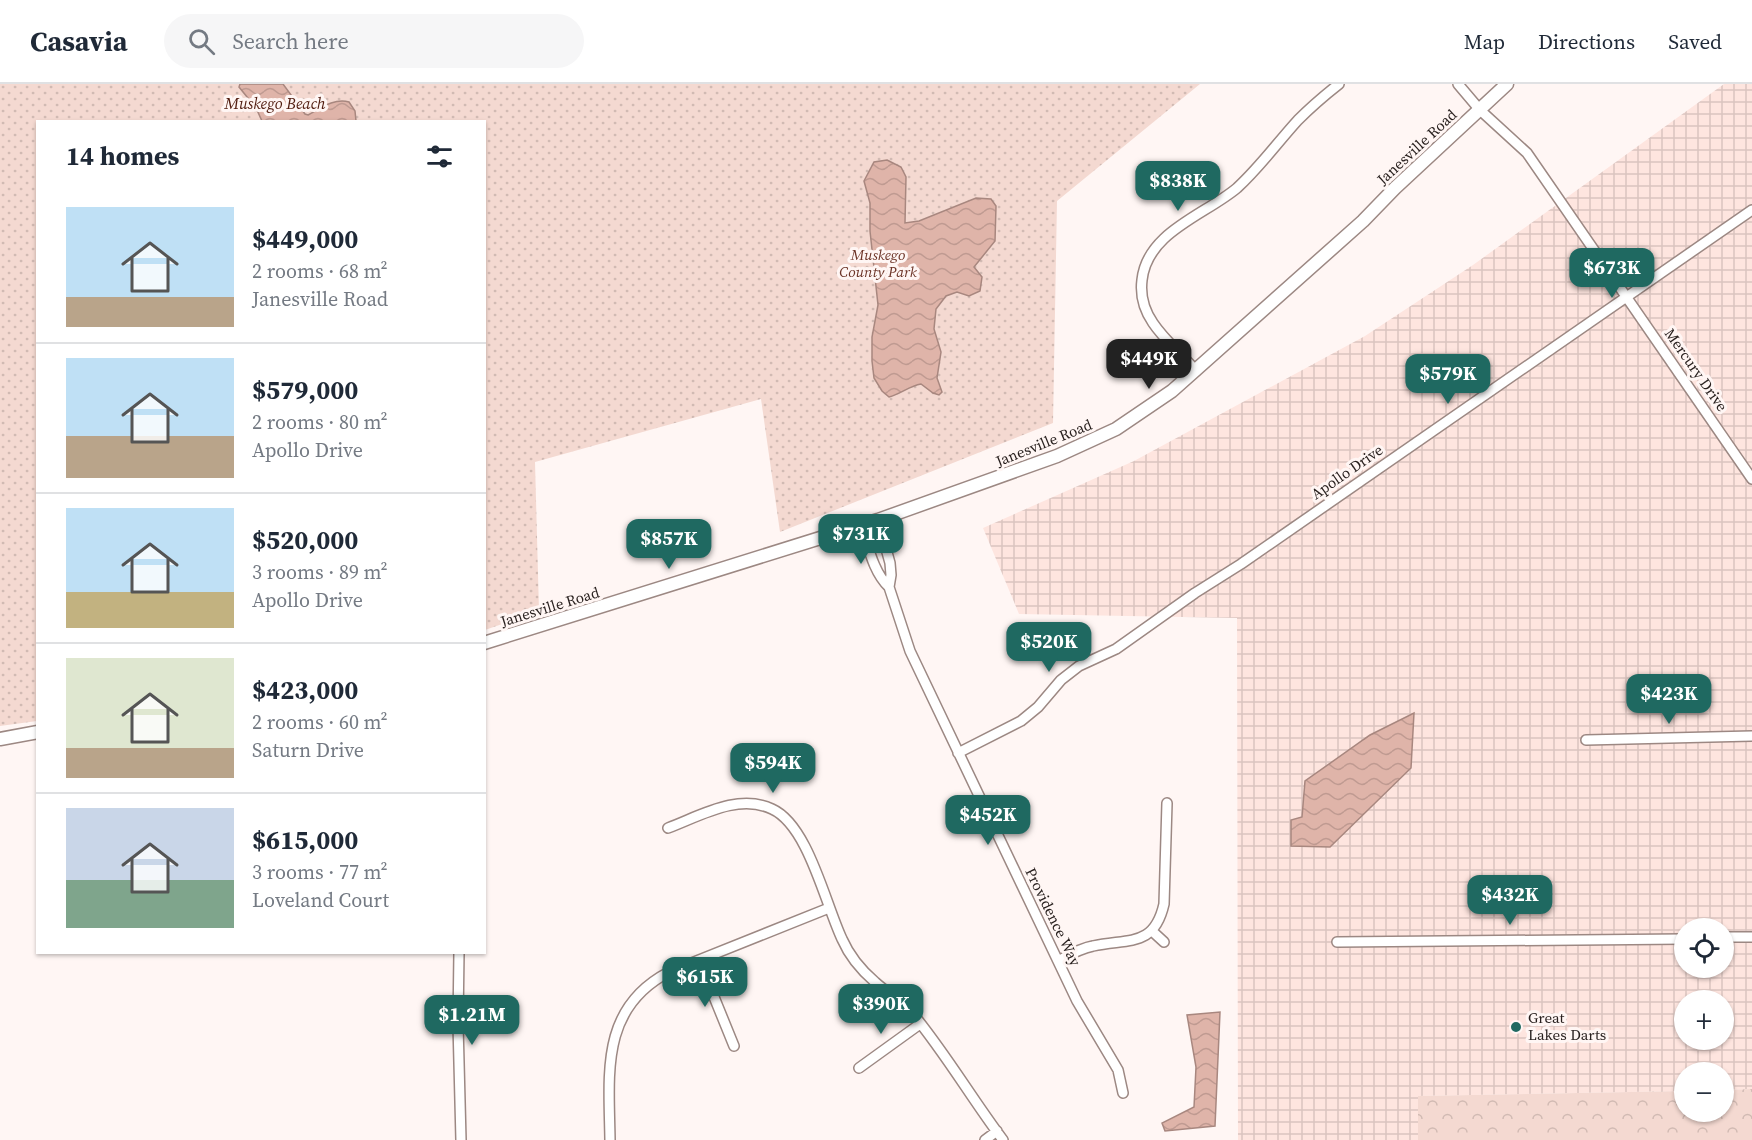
<!DOCTYPE html>
<html lang="en">
<head>
<meta charset="utf-8">
<style>
  body { margin:0; font-family:"Source Serif 4",serif; background:#f6f6f7; color:#1f2937; height:100vh; display:flex; flex-direction:column; font-size:22px; white-space:nowrap }
  * { box-sizing:border-box; margin:0 }
  p { font-size:20px; color:#747a83 }
  .icon { flex:none; width:33px; height:33px; fill:none; stroke:currentColor; stroke-width:2; stroke-linecap:round; stroke-linejoin:round }
  .map { position:relative; flex:1; overflow:hidden }
  .panel { position:absolute; left:36px; top:36px; width:450px; height:834px; display:flex; flex-direction:column; background:#fff; border-radius:0px; box-shadow:0 2px 4px #0004 }
  .panel>* { flex:none }
  .controls { position:absolute; left:1674px; top:834px; display:grid; gap:12px }
  .controls a { display:grid; place-items:center; width:60px; height:60px; border-radius:50%; background:#fff; box-shadow:0 2px 4px #0004; font-size:30px }
  .price { position:absolute; translate:-50% -51px; padding:0 14px; border-radius:12px; background:#1f6961; color:#fff; font-size:20px; line-height:39px; filter:drop-shadow(0 2px 3px #0008) }
  .price::after { content:''; position:absolute; left:50%; top:36px; width:18px; height:14px; margin-left:-9px; background:inherit; clip-path:polygon(0 0,100% 0,50% 100%) }
  .price.on { background:#222; color:#fff }
  ul { padding:0; list-style:none }
  li { display:flex; align-items:center; gap:18px; height:150px; padding:0 30px }
  li+li { border-top:2px solid #e0e1e3 }
  li span { display:grid; place-items:center; flex:none; width:168px; height:120px; border-radius:0px; color:#555 }
  li>.icon { margin-inline-start:auto }
  span .icon { width:72px; height:72px; fill:#fffc; stroke-width:1 }
  li b { font-size:26px }
  h2 { display:flex; justify-content:space-between; align-items:center; height:72px; padding:0 30px; font-size:26px }
  header { display:flex; align-items:center; gap:36px; box-sizing:border-box; height:84px; padding:0 30px; background:#fff; border-bottom:2px solid #e0e1e3 }
  header strong { font-size:28px }
  nav { display:flex; gap:33px; margin-inline-start:auto; font-size:21px }
  .search { width:420px; height:54px; background:#f6f6f7; display:flex; align-items:center; gap:15px; box-sizing:border-box; padding:0 21px; border-radius:33px; color:#747a83; font-size:22px }
  .map>svg:first-child { display:block }
  .industrial { fill:url(#industrial-grid); fill-rule:evenodd }
  .forest { fill:url(#forest-crowns) }
  .park { fill:url(#park-dots) }
  .water { fill:url(#water-waves); stroke:#a8877f; stroke-width:1.5 }
  .lines { fill:none; stroke-linecap:round; stroke-linejoin:round }
  .minor-casing { stroke:#9c8883; stroke-width:12 }
  .major-casing { stroke:#9c8883; stroke-width:15 }
  .minor { stroke:#fff; stroke-width:9 }
  .major { stroke:#fff; stroke-width:12 }
  .poi-dot { fill:#1f6961; stroke:#fff6f4; stroke-width:2 }
  .labels { text-anchor:middle; stroke-width:6; stroke-linejoin:round; paint-order:stroke }
  .street-label { font-size:15px; fill:#271f1d; stroke:#fff6f4 }
  .park-label { font-size:15px; font-style:italic; fill:#6d3528; stroke:#fff6f4 }
  .poi-label { font-size:15px; fill:#271f1d; stroke:#fff6f4; text-anchor:start }
  .water-label { font-size:16px; font-style:italic; fill:#511c0f; stroke:#fff6f4 }
</style>
</head>
<body>
<header>
<strong>Casavia</strong>
<div class="search"><svg class="icon" aria-label="search" viewBox="0 0 24 24"><circle cx="10" cy="10" r="6"/><path d="M15 15l6 6"/></svg>Search here</div>
<nav><a>Map</a><a>Directions</a><a>Saved</a></nav>
</header>
<div class="map">
<svg width="1752" height="1056" viewBox="0 0 1752 1056">
  <defs>
    <pattern id="industrial-grid" width="8" height="8" patternUnits="userSpaceOnUse" patternTransform="scale(1.5)"><rect width="8" height="8" fill="#fee5df"/><path d="M0 4h8M4 0v8" fill="none" stroke="#dac4bf"/></pattern>
    <pattern id="forest-crowns" width="20" height="18" patternUnits="userSpaceOnUse" patternTransform="scale(1.5)"><rect width="20" height="18" fill="#f4d9d1"/><path d="M2 6a3 3 0 1 1 6 0M12 15a3 3 0 1 1 6 0" fill="none" stroke="#d1bab3"/></pattern>
    <pattern id="park-dots" width="8" height="8" patternUnits="userSpaceOnUse" patternTransform="scale(1.5)"><rect width="8" height="8" fill="#f4d9d1"/><path d="M2 2h.1M6 6h.1" fill="none" stroke="#d1bab3" stroke-width="1.8" stroke-linecap="round"/></pattern>
    <pattern id="water-waves" width="16" height="10" patternUnits="userSpaceOnUse" patternTransform="scale(1.5)"><rect width="16" height="10" fill="#dfb4a9"/><path d="M0 5q4-4 8 0t8 0" fill="none" stroke="#bf9a91"/></pattern>
  </defs>
  <rect width="100%" height="100%" fill="#fff6f4"/>
  <!-- industrial -->
  <path class="industrial" d="M1724,0H1752V1005L1724,1006V988H1684V1007L1418,1012V1056H1238L1237,534L1019,530L983,444L1134,377L1365,252L1473,181ZM1684,844H1724V884H1684ZM1684,916H1724V956H1684Z"/>
  <!-- forest -->
  <path class="forest" d="M1752,1005V1056H1418V1012L1684,1007V1028H1724V1006Z"/>
  <!-- park -->
  <path class="park" d="M0,0H1200L1057,117L1053,339L780,448L761,315L535,378L539,527L485,546L484,38H38L37,637L0,642Z"/>
  <!-- water -->
  <path class="water" d="M240,0H283L305,30L308,31C321,24 334,14 349,18L355,27L356,37H262L256,24L239,3Z
    M887,76L901,83L906,93L905,139L919,137L976,114L991,115L996,122L995,157L974,183L982,193L980,207L969,212L957,208L946,212L936,225L934,245L941,268L937,294L942,308L939,311L933,309L921,300C909,302 901,310 889,313L882,307L874,294L872,277V253L878,221L870,147V119L864,97L874,78Z
    M1414,629L1411,684L1330,763L1291,762V736L1302,733L1305,697L1370,651Z
    M1220,928L1215,1042L1165,1047L1162,1039L1194,1023L1196,983L1187,931Z"/>
  <g class="lines">
    <!-- minor casing -->
    <g class="minor-casing">
      <path id="minor" d="M1458,0L1480,26L1527,69L1752,395
        M1196,287C1182,270 1165,257 1153,239C1144,226 1140,212 1142,196C1147,148 1205,131 1237,104C1260,83 1277,59 1298,36C1311,23 1325,11 1339,0
        M878,436L890,479L891,491L889,503L910,567L1077,917L1118,986L1123,1009
        M861,441C868,461 873,488 889,503
        M1586,656L1752,652
        M958,669L1021,637L1038,623L1061,596L1079,582L1116,565L1195,509L1241,480L1752,126
        M668,744C700,732 738,709 772,725C808,741 825,819 842,855C849,871 861,886 875,898C887,909 902,917 913,930C946,970 972,1015 1003,1056
        M1152,847L1164,858
        M1724,853H1752
        M1337,858L1684,855
        M459,868L458,940L461,1056
        M699,876L734,962
        M1058,877C1069,871 1081,864 1093,862C1128,854 1154,864 1164,820L1167,719
        M859,984L920,940
        M610,1056C609,989 600,924 669,888L829,824
        M985,1056L997,1047"/>
    </g>
    <!-- major casing -->
    <g class="major-casing">
      <path id="major" d="M484,559L878,436L1057,372L1116,345L1172,307L1363,137L1395,104L1507,0
        M0,655L38,648"/>
    </g>
    <!-- minor -->
    <use href="#minor" class="minor"/>
    <!-- major -->
    <use href="#major" class="major"/>
  </g>
  <!-- markers -->
  <circle class="poi-dot" cx="1516" cy="943" r="6"/>
  <g class="labels">
    <!-- street labels -->
    <g class="street-label">
      <text transform="translate(1417 63) rotate(-43)" y="5">Janesville Road</text>
      <text transform="translate(1696 286) rotate(55)" y="5">Mercury Drive</text>
      <text transform="translate(1044 359) rotate(-22)" y="5">Janesville Road</text>
      <text transform="translate(1347 388) rotate(-35)" y="5">Apollo Drive</text>
      <text transform="translate(550 523) rotate(-17)" y="5">Janesville Road</text>
      <text transform="translate(1053 833) rotate(64)" y="5">Providence Way</text>
    </g>
    <!-- park labels -->
    <g class="park-label">
      <text x="878" y="176">Muskego<tspan x="878" dy="17">County Park</tspan></text>
    </g>
    <!-- poi labels -->
    <g class="poi-label">
      <text x="1528" y="939">Great<tspan x="1528" dy="17">Lakes Darts</tspan></text>
    </g>
    <!-- water labels -->
    <g class="water-label">
      <text x="275" y="25">Muskego Beach</text>
    </g>
  </g>
</svg>
<div class="controls">
<a><svg class="icon" aria-label="locate" viewBox="0 0 24 24"><circle cx="12" cy="12" r="6"/><path d="M12 2v4M12 18v4M2 12h4M18 12h4"/></svg></a>
<a>+</a>
<a>−</a>
</div>
<b class="price" style="left:1178px;top:128px">$838K</b>
<b class="price" style="left:1612px;top:215px">$673K</b>
<b class="price on" style="left:1149px;top:306px">$449K</b>
<b class="price" style="left:1448px;top:321px">$579K</b>
<b class="price" style="left:861px;top:481px">$731K</b>
<b class="price" style="left:669px;top:486px">$857K</b>
<b class="price" style="left:1049px;top:589px">$520K</b>
<b class="price" style="left:1669px;top:641px">$423K</b>
<b class="price" style="left:773px;top:710px">$594K</b>
<b class="price" style="left:988px;top:762px">$452K</b>
<b class="price" style="left:1510px;top:842px">$432K</b>
<b class="price" style="left:705px;top:924px">$615K</b>
<b class="price" style="left:881px;top:951px">$390K</b>
<b class="price" style="left:472px;top:962px">$1.21M</b>
<section class="panel">
<h2>14 homes<svg class="icon" aria-label="filters" viewBox="0 0 24 24"><path d="M4 7h16M4 17h16"/><circle cx="9" cy="7" r="2"/><circle cx="15" cy="17" r="2"/></svg></h2>
<ul>
<li><span style="background:linear-gradient(#bfe0f5 75%,#b9a48a 0)"><svg class="icon" aria-label="home" viewBox="0 0 24 24"><path d="M3 11l9-7 9 7M6 9v11h12V9"/></svg></span><div><b>$449,000</b><p>2 rooms · 68 m²</p><p>Janesville Road</p></div></li>
<li><span style="background:linear-gradient(#bfe0f5 65%,#b9a48a 0)"><svg class="icon" aria-label="home" viewBox="0 0 24 24"><path d="M3 11l9-7 9 7M6 9v11h12V9"/></svg></span><div><b>$579,000</b><p>2 rooms · 80 m²</p><p>Apollo Drive</p></div></li>
<li><span style="background:linear-gradient(#bfe0f5 70%,#c2b280 0)"><svg class="icon" aria-label="home" viewBox="0 0 24 24"><path d="M3 11l9-7 9 7M6 9v11h12V9"/></svg></span><div><b>$520,000</b><p>3 rooms · 89 m²</p><p>Apollo Drive</p></div></li>
<li><span style="background:linear-gradient(#dfe7d0 75%,#b9a48a 0)"><svg class="icon" aria-label="home" viewBox="0 0 24 24"><path d="M3 11l9-7 9 7M6 9v11h12V9"/></svg></span><div><b>$423,000</b><p>2 rooms · 60 m²</p><p>Saturn Drive</p></div></li>
<li><span style="background:linear-gradient(#c9d6e8 60%,#7fa58c 0)"><svg class="icon" aria-label="home" viewBox="0 0 24 24"><path d="M3 11l9-7 9 7M6 9v11h12V9"/></svg></span><div><b>$615,000</b><p>3 rooms · 77 m²</p><p>Loveland Court</p></div></li>
</ul>
</section>
</div>
</body>
</html>
